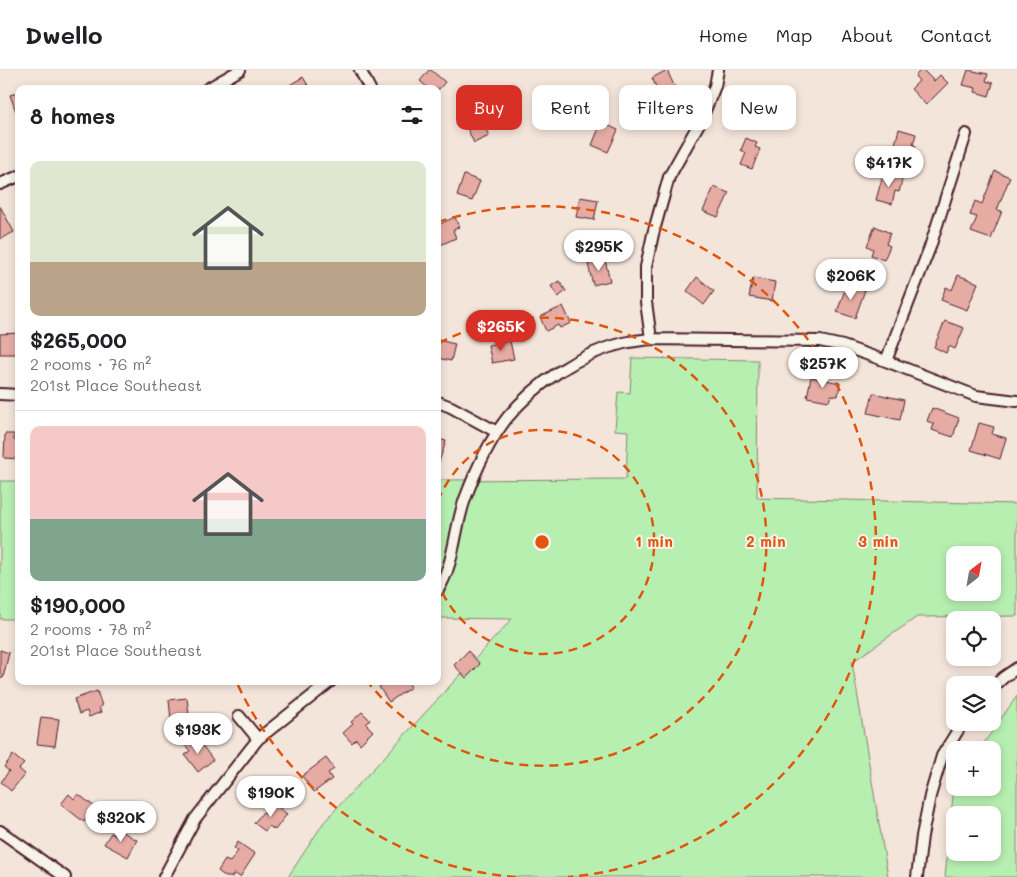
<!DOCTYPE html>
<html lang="en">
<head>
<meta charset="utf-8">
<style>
  body { margin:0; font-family:Mali,sans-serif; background:#f2f2f2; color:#202124; height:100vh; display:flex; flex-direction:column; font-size:19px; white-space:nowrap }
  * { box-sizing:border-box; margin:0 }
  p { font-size:16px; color:#757577 }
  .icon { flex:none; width:28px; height:28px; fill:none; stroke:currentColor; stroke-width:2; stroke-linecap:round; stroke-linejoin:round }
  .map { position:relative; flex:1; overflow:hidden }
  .panel { position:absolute; left:15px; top:15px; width:426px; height:600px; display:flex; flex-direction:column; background:#fff; border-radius:10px; box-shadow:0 2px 8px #0003 }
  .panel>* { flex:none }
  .guide { position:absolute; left:456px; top:15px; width:475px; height:45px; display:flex; gap:10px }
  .needle { width:32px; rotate:31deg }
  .fabs { position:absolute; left:946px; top:476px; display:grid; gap:10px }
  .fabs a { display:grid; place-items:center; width:55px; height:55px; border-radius:10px; background:#fff; box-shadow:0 2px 8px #0003; font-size:25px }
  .price { position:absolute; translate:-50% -42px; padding:0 11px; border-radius:18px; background:#fff; color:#222; font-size:16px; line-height:32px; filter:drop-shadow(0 1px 2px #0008) }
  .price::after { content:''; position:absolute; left:50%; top:30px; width:15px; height:11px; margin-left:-8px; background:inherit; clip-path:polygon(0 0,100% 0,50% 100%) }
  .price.on { background:#d93025; color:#fff }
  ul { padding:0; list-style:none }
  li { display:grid; align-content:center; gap:10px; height:265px; padding:0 15px }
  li+li { border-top:1px solid #e0e0e0 }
  li span { display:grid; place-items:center; height:155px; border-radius:10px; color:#555 }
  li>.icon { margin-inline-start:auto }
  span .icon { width:90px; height:90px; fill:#fffc; stroke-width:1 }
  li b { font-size:21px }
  h2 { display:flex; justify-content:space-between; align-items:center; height:60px; padding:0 15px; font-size:21px }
  .tag { padding:0 18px; border-radius:10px; background:#fff; box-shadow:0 2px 8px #0003; font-size:18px; line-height:45px }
  .tag.on { background:#d93025; color:#fff }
  header { display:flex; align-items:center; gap:30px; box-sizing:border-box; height:70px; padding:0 25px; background:#fff; border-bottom:1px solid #e0e0e0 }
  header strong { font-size:24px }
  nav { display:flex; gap:28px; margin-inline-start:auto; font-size:18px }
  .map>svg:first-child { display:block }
  .green { fill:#b7efb1; stroke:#80876e; fill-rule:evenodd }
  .building { fill:#e6aca4; stroke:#4a1f2b }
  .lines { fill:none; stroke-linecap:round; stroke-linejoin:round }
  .minor-casing { stroke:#4a1f2b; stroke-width:14 }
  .minor { stroke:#f7f3e8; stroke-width:10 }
  .ring { fill:none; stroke:#e0560e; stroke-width:2.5; stroke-dasharray:9 6 }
  .centre { fill:#e0560e; stroke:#f7f3e8; stroke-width:2.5 }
  .ring-label { font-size:15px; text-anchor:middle; font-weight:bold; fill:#e0560e; stroke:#f7f3e8; stroke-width:4; stroke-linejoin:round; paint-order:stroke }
</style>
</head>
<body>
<header>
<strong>Dwello</strong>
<nav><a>Home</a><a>Map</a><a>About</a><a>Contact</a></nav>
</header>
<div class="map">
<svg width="1017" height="807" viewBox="0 0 1017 807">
  <rect width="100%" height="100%" fill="#f4e5da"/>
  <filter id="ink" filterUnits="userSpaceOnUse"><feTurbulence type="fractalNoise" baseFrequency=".02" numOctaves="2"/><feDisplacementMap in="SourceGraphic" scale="10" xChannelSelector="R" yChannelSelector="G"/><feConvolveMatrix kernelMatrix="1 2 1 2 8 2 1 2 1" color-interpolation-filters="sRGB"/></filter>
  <g filter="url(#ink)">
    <!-- green -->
    <path class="green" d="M632,288L758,290L757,428L1017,434V546L917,547L852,592L888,807H288L324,752L512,549L438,548V410L626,409L628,361L615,360L618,322L630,323ZM955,485H992V522H955Z
      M0,411H19V549H0Z
      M1017,626V807H945L954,715L955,714V718H992V680H979ZM955,745H992V782H955Z"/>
    <!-- building -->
    <path class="building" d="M429,0H431L445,12L439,19H429L420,11Z
      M667,0L676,20L661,27L652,8Z
      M921,0H923L934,11L940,5L948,13L926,35L911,19L919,11L915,6Z
      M968,0L988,4L986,11L993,13L989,26L975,22L976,18L963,15Z
      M303,7L310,19H283Z
      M769,19L785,26L774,48L756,40L761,28L764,30Z
      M19,22V47H18L10,25Z
      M479,45L489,66L474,73L464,52Z
      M605,54L618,60L608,82L592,75L599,58L602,59Z
      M899,59L916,64L913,75L916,76L912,90L899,86L900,80L894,78Z
      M746,68L757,73L755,77L760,79L752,99L741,95L746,83L741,80Z
      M995,101L1010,107L997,140L1002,141L991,169L971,162L977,147L970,145L975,131L982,134Z
      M891,102L903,106L899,122L895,121L892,134L876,130L882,108L888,110Z
      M464,105L480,111L472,131L457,126Z
      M714,117L729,123L718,147L703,141Z
      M580,127L598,130L594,150L576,147Z
      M0,136L14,162L0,169Z
      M455,147L459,157L453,160L456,168L438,176V155Z
      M875,156L890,163L886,174L890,176L884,190L871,185L873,179L867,176Z
      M605,190L610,211L593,215L588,194Z
      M958,205L978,213L967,240L941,230L946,217L952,220Z
      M697,207L714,221L704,235L687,221Z
      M753,208L775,212L772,231L749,227Z
      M559,211L566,221L558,227L551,216Z
      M847,214L865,220L855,248L837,242Z
      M563,236L571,253L560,258L558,255L546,261L540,247Z
      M945,251L964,258L955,279L949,276L946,283L934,277Z
      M19,263V284H0V264Z
      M438,270L455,274L451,291L438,288Z
      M510,271L514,289L492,293L488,275Z
      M811,307L840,313L838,326L831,325L829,331L807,327Z
      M873,323L904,330L900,350L868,343Z
      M932,338L959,348L953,367L932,360L934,354L927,351Z
      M979,353L994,357L992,364L1006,368L1000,389L971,380Z
      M5,364H14V370H19V389L4,388Z
      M438,369L446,371L439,392H438Z
      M0,580L9,583L3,608H0Z
      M468,581L480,594L466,608L454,595Z
      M388,611H407L411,617L389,632L379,617Z
      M97,621L102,636L99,637L101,642L89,647L87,641L79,644L74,629Z
      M187,628L190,654L178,656L177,649L171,650L169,630Z
      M362,642L370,650L366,654L373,661L360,674L356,669L352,673L343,663L353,654L351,652Z
      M41,647L59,649L55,676L37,674Z
      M196,667L213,690L198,702L185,685L190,681L185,675Z
      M13,685L24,694L19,699L25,704L11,721L1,712L9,701L4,697Z
      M326,688L334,699L328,703L332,709L314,722L302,706Z
      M69,724L74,729L78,724L95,737L84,752L61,734Z
      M274,734L287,744L275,760L269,756L265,761L254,753L263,742L266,744Z
      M119,760L137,770L128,787L104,774L111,763L116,766Z
      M238,772L255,784L240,807L234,803L232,807H226L218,801L225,790L230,792L238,781L234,778Z"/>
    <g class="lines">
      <!-- minor casing -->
      <g class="minor-casing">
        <path id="minor" d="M360,0L370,19
          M207,19L240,0
          M0,114L19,106
          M651,269L646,232V197L653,164L669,107L701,50L715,16L718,0
          M886,291L930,177L966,64
          M0,324L19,325
          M438,332L451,337L497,362
          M438,520C455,492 454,460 465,429C475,402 489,371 507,348C536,313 580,283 624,273C633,271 642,270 651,269L820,271L843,276L886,291L976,326L1017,331
          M992,618L1004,607L1017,598
          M239,646L258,669
          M0,761L65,807
          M164,807L195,749L258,669L331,611
          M917,807L922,766L930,726L942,686L963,652"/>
      </g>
      <!-- minor -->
      <use href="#minor" class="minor"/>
    </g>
  </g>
  <!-- distance rings -->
  <g class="ring">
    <path d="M438 431A112 112 0 1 1 438 513"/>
    <path d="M439 273A224 224 0 1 1 367 611"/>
    <path d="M516 807A336 336 0 0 1 236 611M438 152A336 336 0 1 1 568 807"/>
  </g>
  <circle cx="542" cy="472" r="8" class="centre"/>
  <g class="ring-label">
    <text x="654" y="477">1 min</text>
    <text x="766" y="477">2 min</text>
    <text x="878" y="477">3 min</text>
  </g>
</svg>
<div class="fabs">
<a><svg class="needle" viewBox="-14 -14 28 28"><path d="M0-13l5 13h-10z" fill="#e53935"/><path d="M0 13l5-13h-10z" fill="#757577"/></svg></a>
<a><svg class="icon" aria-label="locate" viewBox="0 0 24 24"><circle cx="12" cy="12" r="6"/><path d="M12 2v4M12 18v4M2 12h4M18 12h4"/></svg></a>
<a><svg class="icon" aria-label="layers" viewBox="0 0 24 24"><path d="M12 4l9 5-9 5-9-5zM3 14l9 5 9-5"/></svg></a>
<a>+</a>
<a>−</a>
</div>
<b class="price" style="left:889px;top:118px">$417K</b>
<b class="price" style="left:599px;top:202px">$295K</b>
<b class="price" style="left:851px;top:231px">$206K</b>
<b class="price on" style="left:501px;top:282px">$265K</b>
<b class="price" style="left:823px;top:319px">$257K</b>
<b class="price" style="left:198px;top:685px">$193K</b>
<b class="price" style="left:271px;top:748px">$190K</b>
<b class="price" style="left:121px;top:773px">$320K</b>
<div class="guide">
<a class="tag on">Buy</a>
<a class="tag">Rent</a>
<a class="tag">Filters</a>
<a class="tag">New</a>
</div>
<section class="panel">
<h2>8 homes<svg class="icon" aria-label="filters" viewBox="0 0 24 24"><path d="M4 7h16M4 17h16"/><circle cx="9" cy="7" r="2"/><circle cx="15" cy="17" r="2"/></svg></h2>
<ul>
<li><span style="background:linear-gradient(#dfe7d0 65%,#b9a48a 0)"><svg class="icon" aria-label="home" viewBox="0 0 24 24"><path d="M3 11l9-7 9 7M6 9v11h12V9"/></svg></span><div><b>$265,000</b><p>2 rooms · 76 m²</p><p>201st Place Southeast</p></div></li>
<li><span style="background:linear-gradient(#f6c9c9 60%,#7fa58c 0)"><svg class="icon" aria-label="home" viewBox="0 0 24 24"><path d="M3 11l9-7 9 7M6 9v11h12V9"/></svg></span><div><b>$190,000</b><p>2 rooms · 78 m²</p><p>201st Place Southeast</p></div></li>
</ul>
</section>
</div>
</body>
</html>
